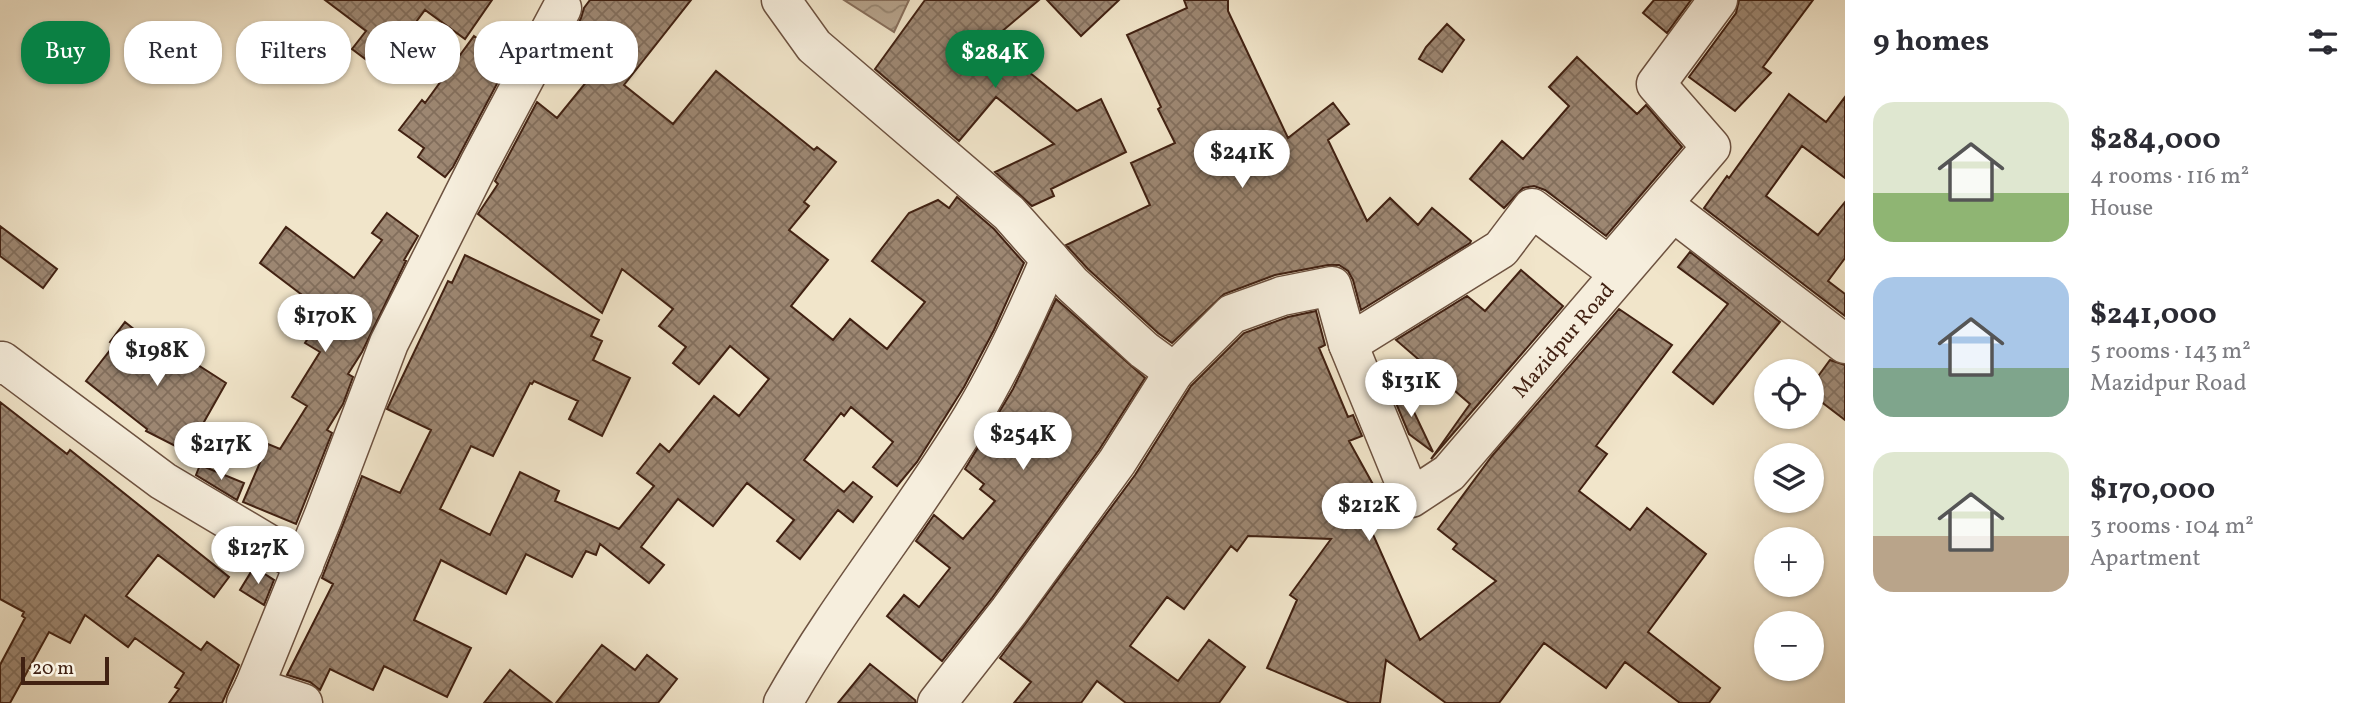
<!DOCTYPE html>
<html lang="en">
<head>
<meta charset="utf-8">
<style>
  body { margin:0; font-family:Vollkorn,serif; background:#f7f7f7; color:#2b2b33; height:100vh; display:flex; flex-direction:column; font-size:26px; white-space:nowrap }
  * { box-sizing:border-box; margin:0 }
  p { font-size:23px; color:#7c7c81 }
  .icon { flex:none; width:38px; height:38px; fill:none; stroke:currentColor; stroke-width:2; stroke-linecap:round; stroke-linejoin:round }
  .map { position:relative; flex:1; overflow:hidden }
  .side { display:flex; flex-direction:column; background:#fff; width:525px }
  .side>* { flex:none }
  .banner { position:absolute; left:21px; top:21px; width:665px; height:63px; display:flex; gap:14px }
  .buttons { position:absolute; left:1754px; top:359px; display:grid; gap:14px }
  .buttons a { display:grid; place-items:center; width:70px; height:70px; border-radius:50%; background:#fff; box-shadow:0 2px 5px #0004; font-size:35px }
  .scale { position:absolute; left:21px; bottom:18px; width:88px; box-sizing:border-box; padding-left:7px; border:4px solid #412112; border-top:0; font-size:19px; line-height:24px; white-space:nowrap; color:#412112; -webkit-text-stroke:5px #f6eedd; paint-order:stroke }
  .price { position:absolute; translate:-50% -60px; padding:0 16px; border-radius:24px; background:#fff; color:#222; font-size:23px; line-height:46px; filter:drop-shadow(0 2px 4px #0008) }
  .price::after { content:''; position:absolute; left:50%; top:42px; width:21px; height:16px; margin-left:-10px; background:inherit; clip-path:polygon(0 0,100% 0,50% 100%) }
  .price.on { background:#0b8043; color:#fff }
  ul { padding:0; list-style:none }
  li { display:flex; align-items:center; gap:21px; height:175px; padding:0 28px }
  li span { display:grid; place-items:center; flex:none; width:196px; height:140px; border-radius:21px; color:#555 }
  li>.icon { margin-inline-start:auto }
  span .icon { width:84px; height:84px; fill:#fffc; stroke-width:1 }
  li b { font-size:30px }
  h2 { display:flex; justify-content:space-between; align-items:center; height:84px; padding:0 28px; font-size:30px }
  .chip { padding:0 24px; border-radius:28px; background:#fff; box-shadow:0 2px 5px #0004; font-size:24px; line-height:63px }
  .chip.on { background:#0b8043; color:#fff }
  main { display:flex; flex:1; min-height:0 }
  .map>svg:first-child { display:block }
  .water { fill:url(#water-waves); stroke:#876e5b; stroke-width:2 }
  .building { fill:url(#building-cross-hatch); stroke:#412112; stroke-width:2 }
  .lines { fill:none; stroke-linecap:round; stroke-linejoin:round }
  .minor-casing { stroke:#6d5240; stroke-width:41 }
  .minor { stroke:#f6eedd; stroke-width:38 }
  .labels { text-anchor:middle; stroke-width:5; stroke-linejoin:round; paint-order:stroke }
  .street-label { font-size:21px; fill:#412112; stroke:#f6eedd }
</style>
</head>
<body>
<main>
<div class="map">
<svg width="1845" height="703" viewBox="0 0 1845 703">
  <defs>
    <pattern id="water-waves" width="16" height="10" patternUnits="userSpaceOnUse" patternTransform="scale(1.75)"><rect width="16" height="10" fill="#b5a28b"/><path d="M0 5q4-4 8 0t8 0" fill="none" stroke="#958470"/></pattern>
    <pattern id="building-cross-hatch" width="8" height="8" patternUnits="userSpaceOnUse" patternTransform="scale(1.75)"><rect width="8" height="8" fill="#9d8772"/><path d="M0 0l8 8M0 8l8-8" fill="none" stroke="#826e5c"/></pattern>
  </defs>
  <rect width="100%" height="100%" fill="#f1e5ca"/>
  <filter id="stains"><feTurbulence type="fractalNoise" baseFrequency=".00286" numOctaves="4"/><feColorMatrix values="0 0 0 0 .2 0 0 0 0 .09 0 0 0 0 .02 0 0 0 .5 -.17"/></filter>
  <radialGradient id="worn" r=".72"><stop offset=".6" stop-color="#630" stop-opacity="0"/><stop offset="1" stop-color="#630" stop-opacity=".3"/></radialGradient>
  <!-- water -->
  <path class="water" d="M844,0H909L894,32Z"/>
  <!-- building -->
  <path class="building" d="M325,0H492L465,39L425,10L380,70L352,49L366,31Z
    M590,0H691L624,85L673,124L716,71L814,150L817,147L836,162L804,202L809,206L789,230L828,260L791,306L833,340L850,319L887,349L925,302L872,261L909,213L938,200L949,208L957,197L994,229L1024,263L994,330L964,387L917,462L897,486L873,467L893,442L851,407L844,416L841,413L804,460L844,492L853,482L872,497L853,522L838,510L800,559L777,541L794,520L747,483L713,526L678,499L641,547L664,565L649,583L600,544L596,555L586,551L572,577L526,554L506,594L441,560L414,620L471,648L447,697L384,666L373,690L330,669L320,690L310,682L287,675L333,584L322,578L362,476L400,493L431,430L387,409L448,281L452,283L465,255L599,320L591,336L602,341L593,360L630,378L602,436L569,419L578,401L534,381L532,384L530,383L493,456L471,446L440,509L490,535L520,472L559,491L555,501L619,529L654,486L637,473L660,444L669,452L714,396L739,416L769,379L730,346L699,384L673,363L686,347L659,326L673,309L622,269L602,313L478,214L498,184L495,181L537,102L557,118L597,69L567,45L581,18L584,8Z
    M925,0H1039L993,39L1015,55L1013,59L1077,111L1101,99L1126,152L1051,189L1054,196L1032,206L995,172L1054,144L996,97L959,141L875,69Z
    M1047,0H1119L1081,36Z
    M1184,0H1228V11L1288,138L1333,103L1349,124L1328,140L1367,221L1390,198L1418,225L1432,208L1471,241L1470,243L1361,310L1353,280L1348,271L1339,265H1328L1275,275L1224,294L1172,343L1158,333L1088,269L1066,245L1150,205L1131,163L1175,143L1158,109L1161,107L1127,35L1187,8Z
    M1654,0H1691L1667,33L1643,13Z
    M1739,0H1813L1763,67L1771,73L1735,111L1689,77L1736,13Z
    M1447,24L1464,40L1442,72L1419,59L1426,47Z
    M474,36L509,61L453,167L445,177L418,157L424,148L399,130L422,100L425,103Z
    M1577,57L1637,114L1646,105L1682,147L1606,236L1545,190L1534,186L1523,188L1504,208L1470,179L1502,141L1523,159L1569,106L1549,87Z
    M1789,94L1826,122L1845,97V178L1802,146L1766,196L1818,235L1845,202V258L1828,281L1845,294V316L1704,208L1727,176L1729,178Z
    M387,213L418,236L404,260L406,261L362,352L348,374L353,377L343,404L327,430L332,433L296,524L243,502L268,444L280,449L307,406L292,397L320,352L305,343L317,324L306,317L314,304L260,263L286,227L354,278L382,240L372,233Z
    M0,226L57,269L43,288L0,256Z
    M1690,252L1780,322L1713,404L1673,372L1728,304L1678,267Z
    M1521,270L1563,306L1431,459L1470,404L1396,340L1467,296L1485,311Z
    M1056,299L1145,378L1099,450L992,598L942,661L887,616L904,595L919,607L950,568L916,541L934,515L963,539L995,501L980,489L984,484L965,469L1013,389Z
    M1619,309L1672,345L1596,446L1607,454L1579,491L1630,530L1647,508L1706,554L1648,632L1720,688L1709,703H1680L1625,662L1606,688L1544,643L1499,703H1446L1386,660L1380,703H1350L1267,668L1297,600L1290,595L1331,539L1248,536L1237,551L1231,546L1184,609L1167,597L1130,646L1178,681L1209,640L1245,667L1219,703H1126L1097,681L1081,703H1014L1031,682L1000,658L1135,475L1191,386L1244,333L1288,317L1316,311L1325,345L1319,348L1348,417L1353,415L1362,436L1349,441L1375,488L1381,484L1392,508L1367,521L1420,640L1496,581L1453,549L1457,544L1438,529L1492,456Z
    M125,322L174,361L179,353L226,383L187,452L146,431L147,429L86,381L114,345L110,342Z
    M1830,360L1845,365V420L1811,394V386Z
    M1404,391L1433,452L1409,434L1393,396Z
    M0,402L67,454L70,450L229,577L214,597L158,555L126,596L201,650L207,642L239,665L222,703H169L179,689L175,687L184,673L135,638L128,647L85,615L70,643L49,632L10,703H0V665L25,618L22,616L24,612L0,599Z
    M200,465L244,483L237,500L196,475Z
    M254,567L274,580L264,605L240,590Z
    M602,645L635,670L647,655L677,679L658,703H556Z
    M870,664L915,700L916,703H838Z
    M510,670L552,703H484Z"/>
  <g class="lines">
    <!-- minor casing -->
    <g class="minor-casing">
      <g id="minor">
        <path d="M781,0L814,46L1009,213L1072,284L1144,350L1174,372L1232,314L1282,296L1332,286L1348,344L1501,249L1532,208L1609,266L1711,147L1656,84L1718,0"/>
        <path id="s1" d="M1348,344L1411,498L1449,473L1673,212L1845,344"/>
        <path d="M0,365L2,361L163,481L304,565"/>
        <path d="M254,687L323,517L389,343L479,164L562,8"/>
        <path d="M246,703L254,687L303,703"/>
        <path d="M783,703C839,603 913,515 972,417C1002,367 1027,313 1050,259"/>
        <path d="M937,703L1009,611L1117,462L1174,372"/>
      </g>
    </g>
    <!-- minor -->
    <use href="#minor" class="minor"/>
  </g>
  <g class="labels">
    <!-- street labels -->
    <g class="street-label">
      <text dy="7" stroke="none"><textPath href="#s1" startOffset="387">Mazidpur Road</textPath></text>
    </g>
  </g>
  <rect width="100%" height="100%" filter="url(#stains)"/>
  <rect width="100%" height="100%" fill="url(#worn)"/>
</svg>
<div class="buttons">
<a><svg class="icon" aria-label="locate" viewBox="0 0 24 24"><circle cx="12" cy="12" r="6"/><path d="M12 2v4M12 18v4M2 12h4M18 12h4"/></svg></a>
<a><svg class="icon" aria-label="layers" viewBox="0 0 24 24"><path d="M12 4l9 5-9 5-9-5zM3 14l9 5 9-5"/></svg></a>
<a>+</a>
<a>−</a>
</div>
<div class="scale">20 m</div>
<b class="price on" style="left:995px;top:90px">$284K</b>
<b class="price" style="left:1242px;top:190px">$241K</b>
<b class="price" style="left:325px;top:354px">$170K</b>
<b class="price" style="left:157px;top:388px">$198K</b>
<b class="price" style="left:1411px;top:419px">$131K</b>
<b class="price" style="left:1023px;top:472px">$254K</b>
<b class="price" style="left:221px;top:482px">$217K</b>
<b class="price" style="left:1369px;top:543px">$212K</b>
<b class="price" style="left:258px;top:586px">$127K</b>
<div class="banner">
<a class="chip on">Buy</a>
<a class="chip">Rent</a>
<a class="chip">Filters</a>
<a class="chip">New</a>
<a class="chip">Apartment</a>
</div>
</div>
<section class="side">
<h2>9 homes<svg class="icon" aria-label="filters" viewBox="0 0 24 24"><path d="M4 7h16M4 17h16"/><circle cx="9" cy="7" r="2"/><circle cx="15" cy="17" r="2"/></svg></h2>
<ul>
<li><span style="background:linear-gradient(#dfe7d0 65%,#8fb573 0)"><svg class="icon" aria-label="home" viewBox="0 0 24 24"><path d="M3 11l9-7 9 7M6 9v11h12V9"/></svg></span><div><b>$284,000</b><p>4 rooms · 116 m²</p><p>House</p></div></li>
<li><span style="background:linear-gradient(#a9c7e8 65%,#7fa58c 0)"><svg class="icon" aria-label="home" viewBox="0 0 24 24"><path d="M3 11l9-7 9 7M6 9v11h12V9"/></svg></span><div><b>$241,000</b><p>5 rooms · 143 m²</p><p>Mazidpur Road</p></div></li>
<li><span style="background:linear-gradient(#dfe7d0 60%,#b9a48a 0)"><svg class="icon" aria-label="home" viewBox="0 0 24 24"><path d="M3 11l9-7 9 7M6 9v11h12V9"/></svg></span><div><b>$170,000</b><p>3 rooms · 104 m²</p><p>Apartment</p></div></li>
</ul>
</section>
</main>
</body>
</html>
